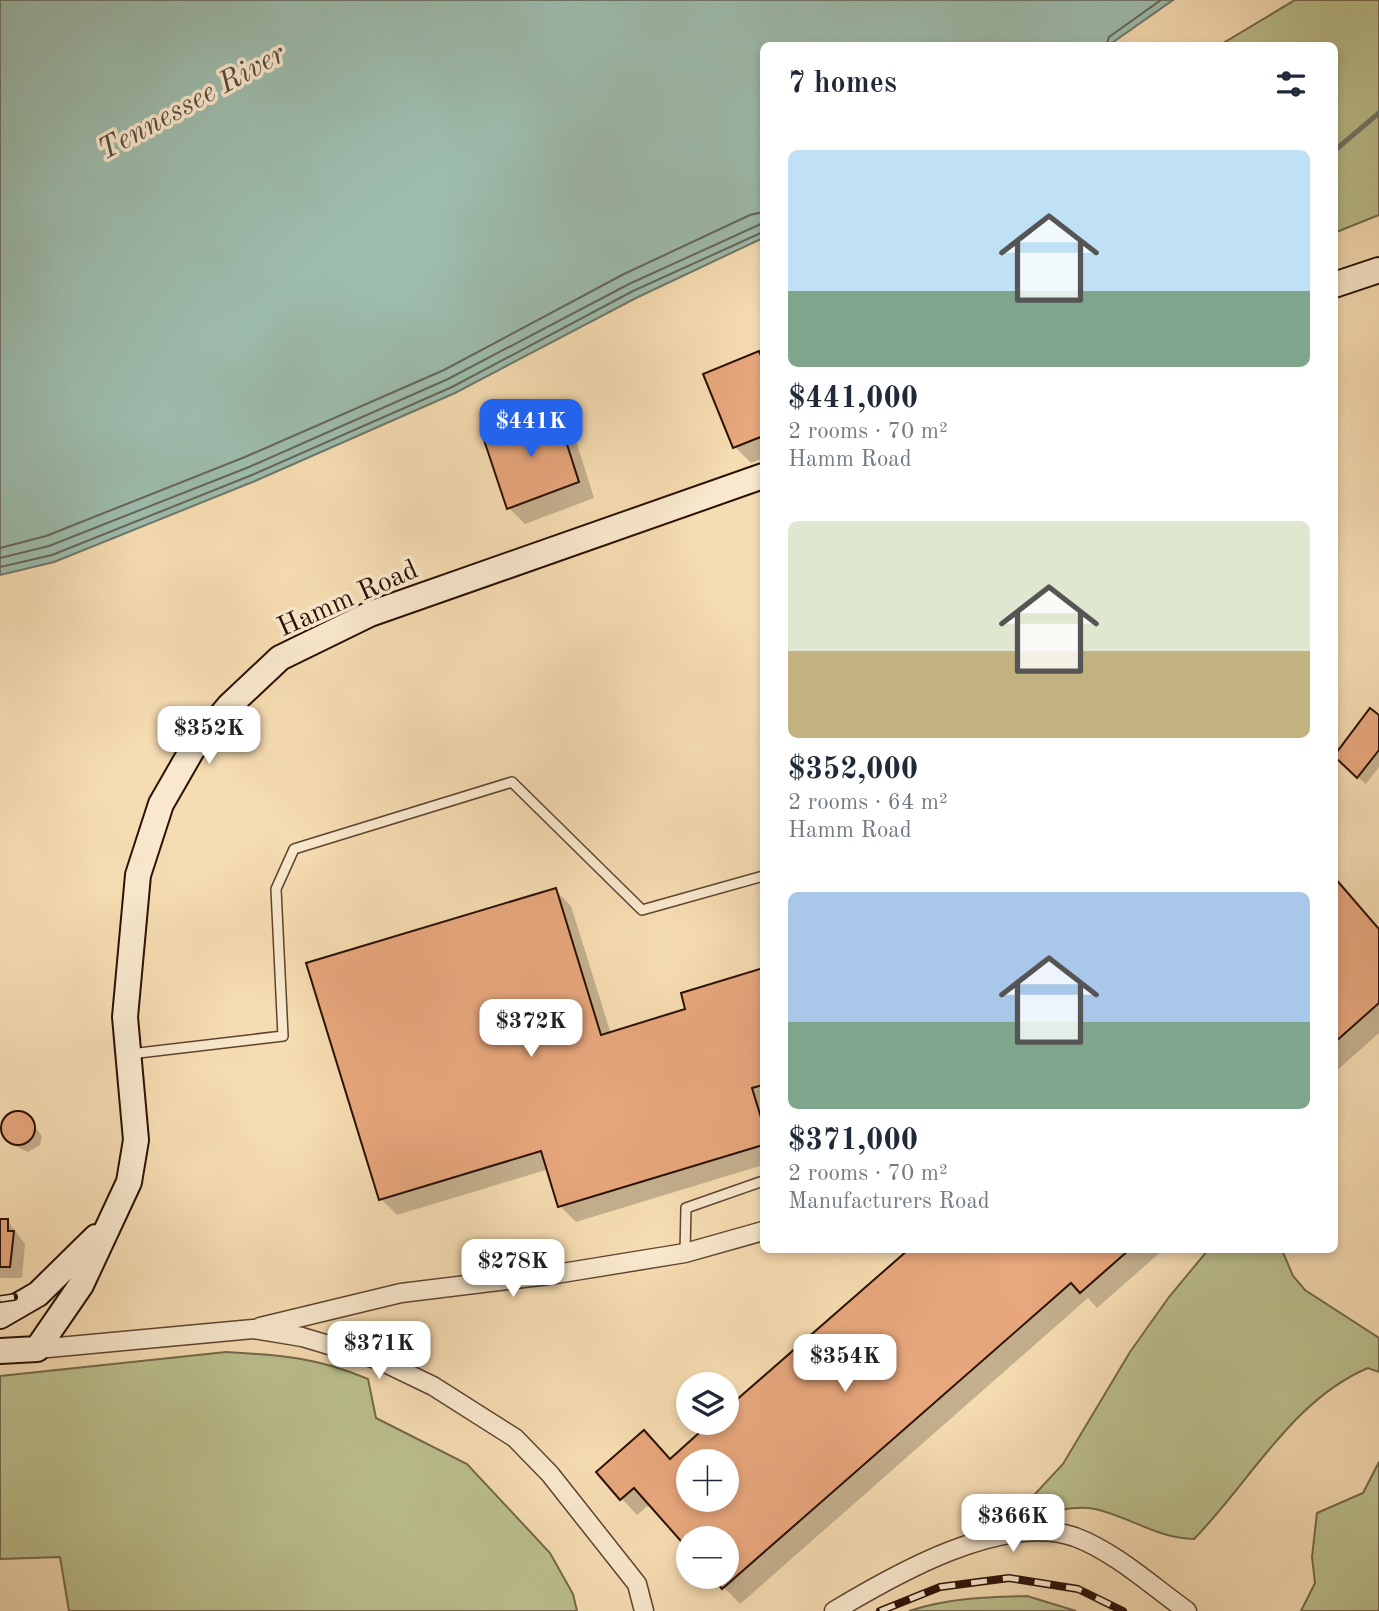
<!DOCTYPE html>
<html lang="en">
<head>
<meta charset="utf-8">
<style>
  body { margin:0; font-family:"Old Standard TT",serif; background:#f2f2f3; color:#1f2937; height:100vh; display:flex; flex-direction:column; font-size:26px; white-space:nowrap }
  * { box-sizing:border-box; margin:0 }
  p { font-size:23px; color:#747a83 }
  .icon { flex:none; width:38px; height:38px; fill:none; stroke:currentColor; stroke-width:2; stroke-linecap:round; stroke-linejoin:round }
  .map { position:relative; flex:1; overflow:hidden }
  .details { position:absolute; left:760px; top:42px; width:578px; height:1211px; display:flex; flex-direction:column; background:#fff; border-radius:10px; box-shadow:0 4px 10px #0003 }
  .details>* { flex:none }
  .tools { position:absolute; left:676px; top:1372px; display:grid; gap:14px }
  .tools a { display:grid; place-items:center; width:63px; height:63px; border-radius:50%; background:#fff; box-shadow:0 4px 10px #0003; font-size:35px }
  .price { position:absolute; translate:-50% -60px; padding:0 16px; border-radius:14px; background:#fff; color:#222; font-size:23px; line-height:46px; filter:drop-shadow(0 2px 4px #0008) }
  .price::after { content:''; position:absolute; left:50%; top:42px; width:21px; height:16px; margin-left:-10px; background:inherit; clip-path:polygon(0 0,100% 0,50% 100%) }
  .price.active { background:#2563eb; color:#fff }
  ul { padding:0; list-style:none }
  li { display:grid; align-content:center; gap:14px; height:371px; padding:0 28px }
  li span { display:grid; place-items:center; height:217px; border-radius:10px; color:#555 }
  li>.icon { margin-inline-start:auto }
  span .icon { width:126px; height:126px; fill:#fffc; stroke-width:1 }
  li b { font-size:30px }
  h2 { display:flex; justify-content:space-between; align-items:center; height:84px; padding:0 28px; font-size:30px }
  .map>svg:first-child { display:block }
  .green { fill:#bbc08d; stroke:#73684a; stroke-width:2 }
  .water { fill:#9dbcad; stroke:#6f776a; stroke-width:2 }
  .shadow { fill:#0003; fill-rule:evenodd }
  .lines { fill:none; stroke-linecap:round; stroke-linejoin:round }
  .shore { stroke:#64665a; stroke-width:2 }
  .stream { stroke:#6f776a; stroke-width:5 }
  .building { fill:#e8a77d; stroke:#2b1006; stroke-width:2; fill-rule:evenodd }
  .lane-casing { stroke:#5e4331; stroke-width:12 }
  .street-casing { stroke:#5e4331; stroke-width:21 }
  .secondary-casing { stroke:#2b1006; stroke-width:28 }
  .lane { stroke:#f9e8cd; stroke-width:9 }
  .street { stroke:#f9e8cd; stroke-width:18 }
  .secondary { stroke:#f9e8cd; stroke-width:24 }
  .rail-casing { stroke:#2b1006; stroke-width:8 }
  .rail { stroke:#f9e8cd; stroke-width:5; stroke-dasharray:16; stroke-linecap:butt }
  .labels { text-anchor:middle; stroke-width:7; stroke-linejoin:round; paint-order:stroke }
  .street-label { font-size:28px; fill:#2b1006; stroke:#f9e8cd }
  .water-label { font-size:30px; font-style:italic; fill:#534c40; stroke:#f9e8cd }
</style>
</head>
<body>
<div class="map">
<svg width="1379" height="1611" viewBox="0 0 1379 1611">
  <rect width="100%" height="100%" fill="#f6dcb2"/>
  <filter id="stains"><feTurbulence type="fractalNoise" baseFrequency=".00286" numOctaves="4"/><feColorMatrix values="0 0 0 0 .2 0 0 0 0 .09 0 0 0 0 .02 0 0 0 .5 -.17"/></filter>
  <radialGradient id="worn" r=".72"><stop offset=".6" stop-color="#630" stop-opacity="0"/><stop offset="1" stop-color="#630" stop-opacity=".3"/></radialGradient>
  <!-- green -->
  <path class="green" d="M1295,0H1379V215L1334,233V46L1220,45Z
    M1208,1250H1282L1293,1276L1305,1290L1379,1338V1372L1368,1368C1292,1400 1250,1482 1194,1539C1156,1538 1131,1517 1095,1509C1072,1504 1044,1515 1020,1516L1022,1508L1063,1464L1130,1352L1169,1297Z
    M226,1352C280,1355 317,1357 368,1379L376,1418L467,1464L550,1553L573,1594L577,1611H69L60,1557L0,1559V1376Z
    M1379,1462V1611H1301L1315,1583L1312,1557L1317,1513L1363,1493Z
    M1027,1596L1076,1611H909C948,1598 987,1597 1027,1596Z"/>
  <!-- water -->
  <path class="water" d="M0,0H1173L1109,45L763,46V238L636,298L455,393L255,481L54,562L0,575Z"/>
  <!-- shadow -->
  <path class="shadow" d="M759,353L763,358V458L751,463L735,447Z
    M556,412L572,428L594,498L525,524L509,508Z
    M1371,710L1379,718V767L1366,784L1335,758Z
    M1334,880L1379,929V1033L1334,1073Z
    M555,890L571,906L611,1034L688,1010L763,970V1165L576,1222L560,1206L549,1169L397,1215L381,1199Z
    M16,1113L26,1115L42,1136L40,1145L28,1152L15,1146L3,1128L7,1119Z
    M0,1220H7L25,1244L22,1278H0Z
    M910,1250H1163L1097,1308L1088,1298L740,1604L714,1577H726V1538H688L650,1504L637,1515L598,1473L671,1460L713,1423H726V1411ZM688,1461H726V1500H688Z"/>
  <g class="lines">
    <!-- shore -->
    <path class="shore" d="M1106,46L1109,37L1161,0
      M0,548L46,536L245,457L444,370L624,274L750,215L763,212
      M0,558L49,546L249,467L448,379L629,284L763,223
      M0,567L52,555L252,475L452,387L633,291L763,232"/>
    <!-- stream -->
    <path class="stream" d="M1334,151L1379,113"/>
  </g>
  <!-- building -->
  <path class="building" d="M759,351L763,361V436L733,448L703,374Z
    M556,410L579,482L507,509L482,434Z
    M1370,708L1379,715V750L1357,778L1334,756Z
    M1334,877L1379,929V1003L1334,1043Z
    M556,888L601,1035L685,1009L681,993L763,968V1085L752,1088L763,1124V1145L558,1207L541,1151L379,1200L306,963Z
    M1 1128a17 17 0 1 1 34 0a17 17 0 1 1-34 0Z
    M0,1219H8V1231H14L10,1267H0Z
    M908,1250H1129L1080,1293L1071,1283L722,1589L712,1577H726V1538H688V1549L634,1488L620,1500L596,1472L644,1430L670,1459L710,1423H726V1409ZM688,1461H726V1500H688Z"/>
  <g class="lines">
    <!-- lane casing -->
    <g class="lane-casing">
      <path id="lane" d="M130,1054L283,1036L276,889L294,849L512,782L642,910L763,876
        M685,1253L686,1208L763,1181"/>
    </g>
    <!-- street casing -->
    <g class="street-casing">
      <path id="street" d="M260,1327L401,1293L556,1274L685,1253L763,1231
        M37,1349L253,1329L302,1337L379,1360L433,1386L515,1438L550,1474L637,1584L644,1611
        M834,1611C894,1575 1003,1512 1075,1537C1115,1552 1152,1586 1187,1611"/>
    </g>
    <!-- secondary casing -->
    <g class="secondary-casing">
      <path id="secondary" d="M1334,285L1379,270
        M0,1316L38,1294L96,1237
        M0,1351L37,1349L81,1285L129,1182L136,1140L125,1017L138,875L161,804L192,750L229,706L280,658L370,614L763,476"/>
    </g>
    <!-- lane -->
    <use href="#lane" class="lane"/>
    <!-- street -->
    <use href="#street" class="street"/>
    <!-- secondary -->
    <use href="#secondary" class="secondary"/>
    <!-- rail casing -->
    <g class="rail-casing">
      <path id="rail" d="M0,1299L14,1297
        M880,1611L940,1587L1009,1578L1078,1589L1123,1611"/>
    </g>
    <!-- rail -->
    <use href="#rail" class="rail"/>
  </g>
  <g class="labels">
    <!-- street labels -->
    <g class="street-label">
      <text transform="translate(347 597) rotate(-24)" y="10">Hamm Road</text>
    </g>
    <!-- water labels -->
    <g class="water-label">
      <text transform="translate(191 101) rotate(-29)" y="10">Tennessee River</text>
    </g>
  </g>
  <rect width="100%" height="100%" filter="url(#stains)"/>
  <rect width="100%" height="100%" fill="url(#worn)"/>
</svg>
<div class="tools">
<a><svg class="icon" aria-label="layers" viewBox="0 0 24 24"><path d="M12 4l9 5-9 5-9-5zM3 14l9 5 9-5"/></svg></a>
<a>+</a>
<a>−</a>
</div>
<b class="price active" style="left:531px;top:459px">$441K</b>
<b class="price" style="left:209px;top:766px">$352K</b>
<b class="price" style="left:531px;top:1059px">$372K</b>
<b class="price" style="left:513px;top:1299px">$278K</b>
<b class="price" style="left:379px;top:1381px">$371K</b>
<b class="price" style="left:845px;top:1394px">$354K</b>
<b class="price" style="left:1013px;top:1554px">$366K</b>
<section class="details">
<h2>7 homes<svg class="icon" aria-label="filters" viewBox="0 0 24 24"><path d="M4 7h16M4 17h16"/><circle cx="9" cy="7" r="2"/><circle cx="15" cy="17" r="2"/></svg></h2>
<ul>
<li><span style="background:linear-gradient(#bfe0f5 65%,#7fa58c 0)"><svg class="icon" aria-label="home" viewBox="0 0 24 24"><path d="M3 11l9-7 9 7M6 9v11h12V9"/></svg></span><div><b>$441,000</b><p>2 rooms · 70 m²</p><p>Hamm Road</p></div></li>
<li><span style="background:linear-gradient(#dfe7d0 60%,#c2b280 0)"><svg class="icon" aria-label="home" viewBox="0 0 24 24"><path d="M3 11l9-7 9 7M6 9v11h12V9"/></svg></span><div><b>$352,000</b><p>2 rooms · 64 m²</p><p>Hamm Road</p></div></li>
<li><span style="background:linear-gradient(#a9c7e8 60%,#7fa58c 0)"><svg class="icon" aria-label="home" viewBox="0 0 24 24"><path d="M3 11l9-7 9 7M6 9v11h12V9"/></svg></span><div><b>$371,000</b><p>2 rooms · 70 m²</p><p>Manufacturers Road</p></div></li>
</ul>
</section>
</div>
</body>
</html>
